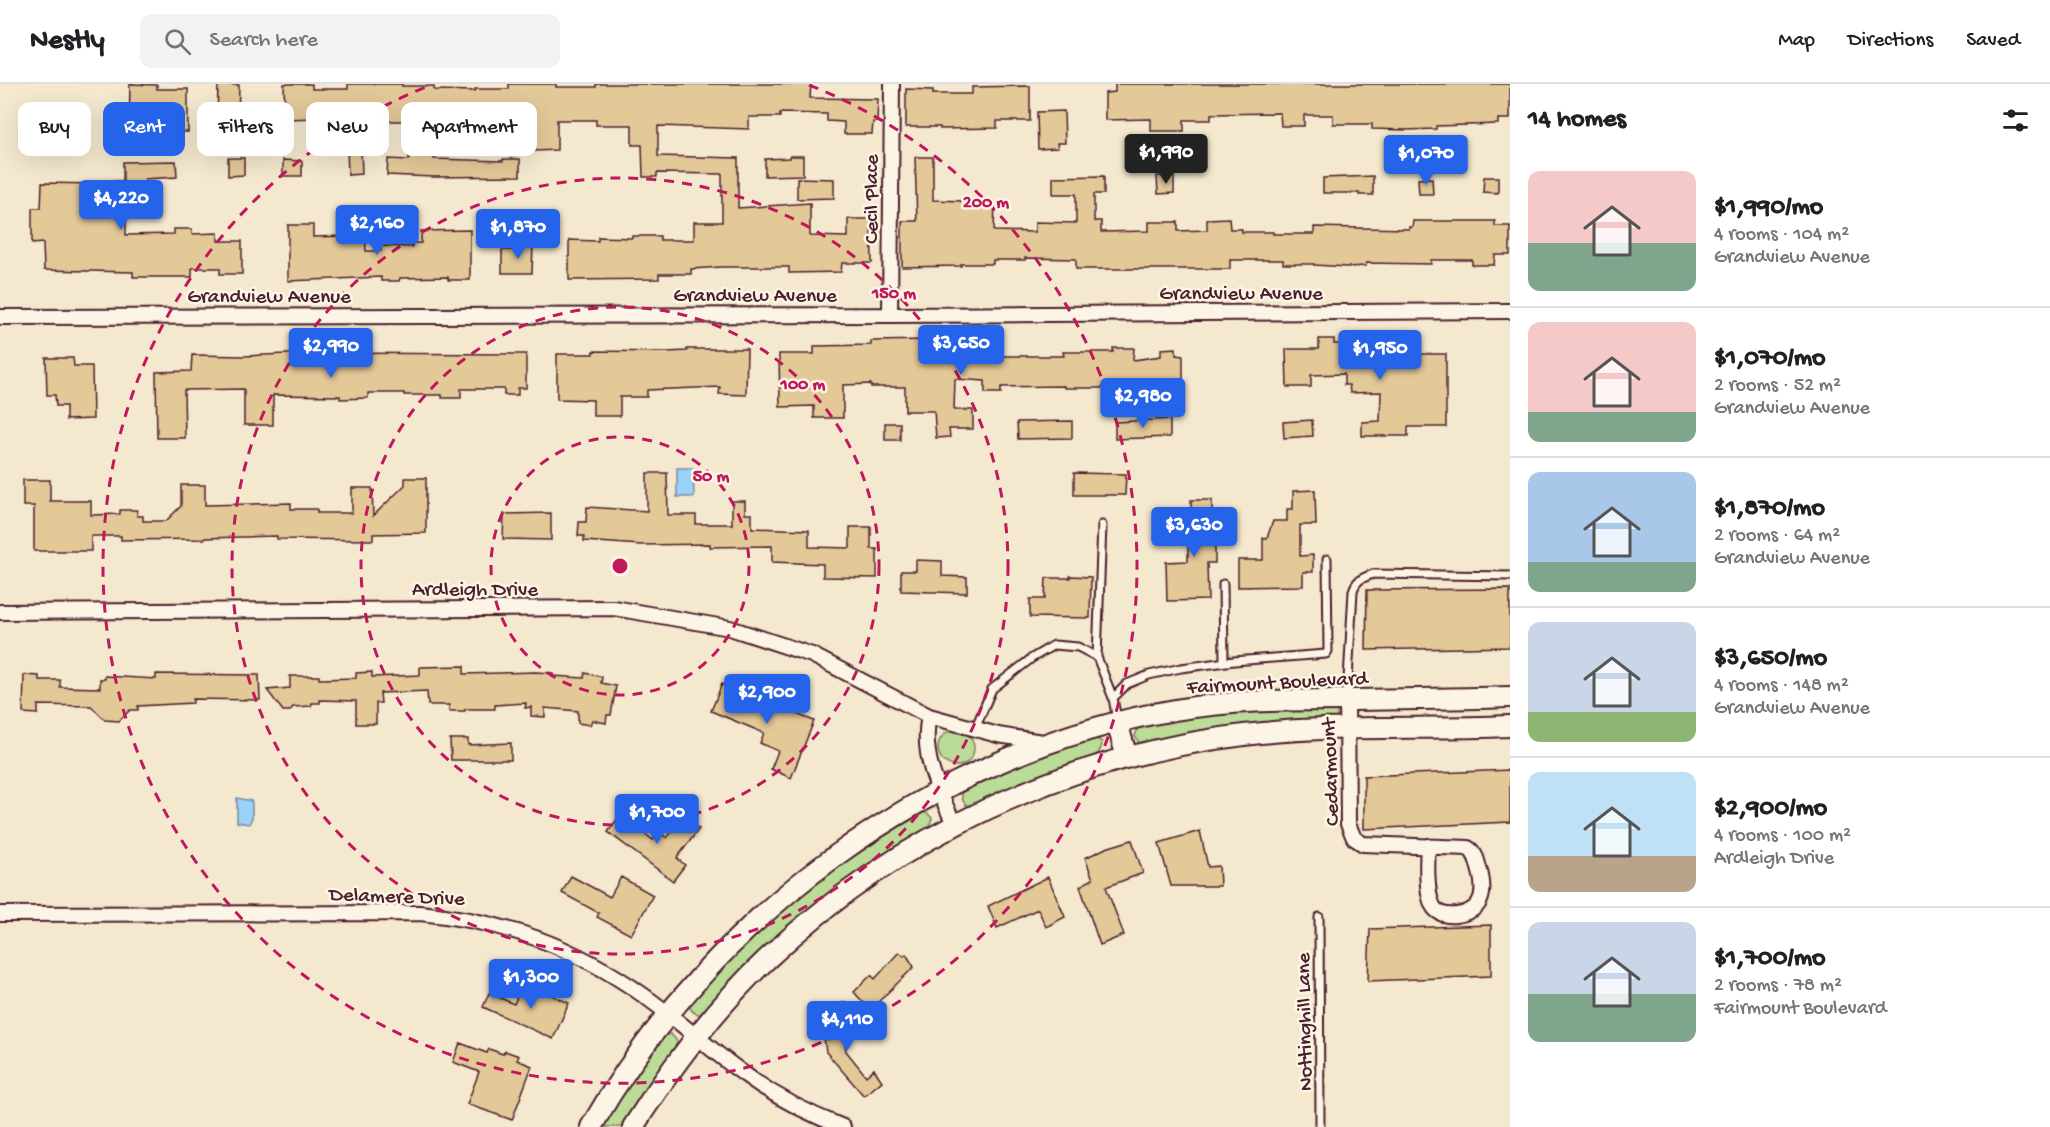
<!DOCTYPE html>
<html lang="en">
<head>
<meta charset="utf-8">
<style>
  body { margin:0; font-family:"Gochi Hand",sans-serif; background:#f2f2f2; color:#202124; height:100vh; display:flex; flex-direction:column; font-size:22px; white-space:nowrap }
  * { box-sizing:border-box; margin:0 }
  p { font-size:20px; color:#757577 }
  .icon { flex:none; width:33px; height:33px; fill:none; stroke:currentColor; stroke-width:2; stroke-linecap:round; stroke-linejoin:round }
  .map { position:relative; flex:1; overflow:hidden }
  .sheet { display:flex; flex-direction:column; background:#fff; width:540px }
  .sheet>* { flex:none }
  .top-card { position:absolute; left:18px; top:18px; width:570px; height:54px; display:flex; gap:12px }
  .price { position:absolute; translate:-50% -51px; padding:0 14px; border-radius:6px; background:#2563eb; color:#fff; font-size:20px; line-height:39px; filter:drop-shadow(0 2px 3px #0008) }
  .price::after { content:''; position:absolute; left:50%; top:36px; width:18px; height:14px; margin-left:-9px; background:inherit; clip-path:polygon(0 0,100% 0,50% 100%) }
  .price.current { background:#222; color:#fff }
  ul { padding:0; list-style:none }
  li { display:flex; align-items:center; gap:18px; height:150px; padding:0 18px }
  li+li { border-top:2px solid #e0e0e0 }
  li span { display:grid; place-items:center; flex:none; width:168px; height:120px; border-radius:12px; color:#555 }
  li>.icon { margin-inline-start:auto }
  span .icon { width:72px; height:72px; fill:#fffc; stroke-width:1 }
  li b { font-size:26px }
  h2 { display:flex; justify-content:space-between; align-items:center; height:72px; padding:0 18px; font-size:26px }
  .tag { padding:0 21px; border-radius:12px; background:#fff; box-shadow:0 6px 24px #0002; font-size:21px; line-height:54px }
  .tag.current { background:#2563eb; color:#fff }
  header { display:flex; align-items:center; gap:36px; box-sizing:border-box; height:84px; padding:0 30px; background:#fff; border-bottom:2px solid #e0e0e0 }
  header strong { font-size:28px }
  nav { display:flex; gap:33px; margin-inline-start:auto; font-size:21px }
  .search { width:420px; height:54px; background:#f2f2f2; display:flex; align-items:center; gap:15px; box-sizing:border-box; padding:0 21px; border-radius:12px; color:#757577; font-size:22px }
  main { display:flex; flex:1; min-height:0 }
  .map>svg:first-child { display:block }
  .green { fill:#badc96; stroke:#827e60; stroke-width:1.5 }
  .water { fill:#9ad2f9; stroke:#7a8aa7; stroke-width:1.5 }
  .building { fill:#e3c898; stroke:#4a1f2b; stroke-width:1.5 }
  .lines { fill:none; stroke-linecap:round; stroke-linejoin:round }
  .lane-casing { stroke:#4a1f2b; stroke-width:11 }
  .street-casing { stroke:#4a1f2b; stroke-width:18 }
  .secondary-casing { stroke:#4a1f2b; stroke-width:24 }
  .lane { stroke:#fcf5e5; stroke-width:7 }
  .street { stroke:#fcf5e5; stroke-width:14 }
  .secondary { stroke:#fcf5e5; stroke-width:20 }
  .ring { fill:none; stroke:#c2185b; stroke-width:3; stroke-dasharray:10 8 }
  .labels { text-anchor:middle; stroke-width:5; stroke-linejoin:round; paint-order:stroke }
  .street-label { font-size:21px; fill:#4a1f2b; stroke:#fcf5e5 }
  .centre { fill:#c2185b; stroke:#fcf5e5; stroke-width:3 }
  .ring-label { font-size:18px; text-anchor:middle; font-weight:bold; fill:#c2185b; stroke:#fcf5e5; stroke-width:5; stroke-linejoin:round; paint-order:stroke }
</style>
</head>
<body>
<header>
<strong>Nestly</strong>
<div class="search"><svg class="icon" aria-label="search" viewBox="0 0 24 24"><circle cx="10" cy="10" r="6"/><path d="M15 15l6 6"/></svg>Search here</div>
<nav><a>Map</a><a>Directions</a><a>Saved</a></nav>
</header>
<main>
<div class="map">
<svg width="1510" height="1043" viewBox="0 0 1510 1043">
  <rect width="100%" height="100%" fill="#f4e8ce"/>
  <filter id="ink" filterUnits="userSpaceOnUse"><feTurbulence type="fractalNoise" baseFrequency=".0167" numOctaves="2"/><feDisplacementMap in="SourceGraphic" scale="12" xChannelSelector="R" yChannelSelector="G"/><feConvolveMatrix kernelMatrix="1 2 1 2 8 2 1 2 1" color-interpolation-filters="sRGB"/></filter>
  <g filter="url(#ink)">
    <!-- green -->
    <path class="green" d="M1271,626H1337V633L1334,635L1253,641L1188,649L1142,660L1139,659L1135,652L1138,644L1190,632Z
      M938 664a18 18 0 1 1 36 0a18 18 0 1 1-36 0Z
      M1095,654L1102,658C1102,667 1097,672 1089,676L975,721H966L962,715V708L966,704L1018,680Z
      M920,728L927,729L932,734L929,744L705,929C698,931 694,930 690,924L692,916L746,857L845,776Z
      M671,950L677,957V964L624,1043H603L639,982L665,951Z"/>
    <!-- water -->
    <path class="water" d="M677,384H693L694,413H677Z
      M237,714L251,717L252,719V734L249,740L237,738Z"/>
    <!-- building -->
    <path class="building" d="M130,0L157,1V5H188V48H162V44H129Z
      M218,0L239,1L238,38H217Z
      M284,0H312V5H348V0H402V2H434V6L475,7V5H509V0H556V3H596V0H811L810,14L878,15L877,38H873L872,50H844V38L827,37V30L780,29V33H749V45L658,42V72L738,74V124L810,119V152L848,153V135H871L872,179H842L841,188L789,189V183H721L691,185V190H659V195L569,196V156L598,157V153L632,154V152H660V156H694V138H722V90L657,89V93H643L642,61H632V41H596V36H557V66L535,67V48L508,47V35L434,34V37H339V65H318V34L285,35Z
      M1115,0H1510V35H1498V40L1436,42V45L1406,46L1372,45V40H1333V31H1304V42H1281L1280,29L1211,30V36H1184V47H1151V35L1105,36V9L1115,8Z
      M1030,2V37H997V44L940,45V43H906V5L933,6V10H972V3Z
      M1064,27L1065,59H1057L1058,64L1038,65L1037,28Z
      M434,58V75L503,77V75H520V92L434,93L387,91L388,75L409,76V60Z
      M361,63L362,90L348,91L347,64Z
      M790,72H803V91L765,92V75L790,74Z
      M915,73H933V116L995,118L994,147L1035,148V138L1076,139V110H1053V93L1104,92V110H1094V137H1101V148L1149,147V138H1178V147L1207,146V135L1229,134L1230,145H1242V148H1273V150H1314V143L1409,145V143H1412L1413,137H1495V142H1510V171H1495L1494,181H1472V176H1431V180L1366,179V182L1348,183L1314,181V180H1283V176H1230V185H1076V175L1025,174V176H993V180H961V182L902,183V137H917Z
      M228,74H244V91L228,92Z
      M283,76L302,77V92H283Z
      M176,77L177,93L145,95V118H126V151L174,150V145H192V150L218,149V157H242V190H220V184H192V193H133V188L44,186L43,159L32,160V124H41L42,99L98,100V97H123V78Z
      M1157,92H1174V109L1158,110Z
      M1373,92V111H1359V109H1323V94Z
      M1484,93H1498V109L1483,108Z
      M797,94L834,95V114L797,115Z
      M1432,94L1433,110H1419L1418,95Z
      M288,141H313V153L350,152V141H365L366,167H381V162L412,163V159H421V147L470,146V196H448V193L400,194L399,197H381V193L288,197Z
      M517,160H533L532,189H502V166H517Z
      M1319,255H1334V260H1407V270H1446V343H1408V352H1362V338L1380,337L1381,308L1350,309L1349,301H1344V290L1311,291V303H1287L1286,265H1319Z
      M930,256V266L961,267V272H1064L1063,268H1113V264H1134L1133,276L1161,272V265L1176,264V271L1183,272V312H1157V308H1113V304H1064V302L1001,303V309H985V297L955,295L954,326H973V345H949L950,353L936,354L934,327H905V303H871V300L843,301V334H814V322L780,323L779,270H814V262L871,261V257Z
      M687,265H747L746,311L719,310L720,303L647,306V313H620V332H593V316L557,315V270H593V267L666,268L687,267Z
      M310,269L526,270V304H518V311H504V305H461V314H442V311H404V309H368V314L340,315V312L273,311V341H244V305L184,306L185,354H157L156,288L191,287L192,271L244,272Z
      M46,274H73L74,282H92L93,335L66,336V322H56L55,311H47Z
      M1170,335V353L1115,355V338Z
      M1312,336L1313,352L1284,354L1283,338Z
      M1072,337V354L1018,355L1017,338Z
      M885,339H900V356H885Z
      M647,389H667L668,431H696V440H732V417H745V430H752V444L809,446V463L850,464V443H871V465H877V494L823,493V480L772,478V462L710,463V460L641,461L584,457V452H578L579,438H586L587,423L647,427Z
      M1074,389L1126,390L1125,411H1074Z
      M405,394H426V449L373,450V456L277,455V452L205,454V455L121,456V452H91V467H34V422H23V396H50V417H91V431L120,430V426H137V432H143V437H166L181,422V401H205V421L291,419V425H317V429H352V404H372L373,432L405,401Z
      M1315,406L1316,441H1300V472L1313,471V488H1303V502L1238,503V476H1263V454H1267L1273,437H1287V425H1293V407Z
      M1191,416H1212V459H1215V479H1207L1208,516L1167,517L1166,478L1188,477V455H1191Z
      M551,429V456L503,455L504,430Z
      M916,476L942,477V492L967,493V509L901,507V487H916Z
      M1070,492L1091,493L1090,534L1030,533V515H1045L1046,494H1070Z
      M1510,505V563L1366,566L1367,506Z
      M464,582V590L535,588L553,589V592L584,594L585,589L602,593L601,599L616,602L611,631H607L606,639L592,636L590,641L578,639V627L545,624V633L531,632V623L525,624L526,619L495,621V625H465V627H449V621H428L427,607L380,609L381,619H376V640H356V617L320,616V619H312L311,622L293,623L290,627H283L267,606L290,604V592H319V595L356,594V589L372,588V593L420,591V583Z
      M156,590L259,591L260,616L193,615V619L138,622V626H130L119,637L105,636L91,622L38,621V630L23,629L24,591L39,592V596H60V603L100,604V595H105V592L156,595Z
      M722,600L814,637L791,694L771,685L778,667L760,659L764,649L711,627Z
      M450,655H468V661L511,659V676H451Z
      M1510,686V738L1364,745V692Z
      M620,731L653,756L659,748L667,754L683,733L699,745L677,774L685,781L673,797L608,748Z
      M1200,747L1208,783L1219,782L1220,802H1171L1159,759Z
      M1132,756L1143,789L1106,803L1124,851L1100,861L1080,802L1093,795L1085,774L1106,764Z
      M571,792L610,813L621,793L653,811L631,851L597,833L599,829L562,809Z
      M1048,793L1065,833L1046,843L1038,825L997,844L988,822Z
      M1491,841V892L1368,897L1370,845Z
      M899,868L904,872L906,870L914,883L870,926L854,908L871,891L875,895Z
      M523,898L569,919L553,955L483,923L489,909L514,920Z
      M846,918L851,945L843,946L846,967L866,992L874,985L882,997L864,1012L826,968L824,953L829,951L828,943L836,940L833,921Z
      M460,959L487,969L489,965L503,970L505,967L519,972L517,976L532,982L512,1036L467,1020L479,988L453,978Z"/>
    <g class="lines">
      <!-- lane casing -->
      <g class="lane-casing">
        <path id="lane" d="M1102,441L1097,573L1113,614L1127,600L1149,591L1181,584L1234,577L1326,570L1328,567L1327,475
          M1223,500L1224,578
          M1347,613L1353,507C1356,496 1362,494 1373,490L1510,492
          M1113,614L1117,636
          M975,645L992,605L1032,574L1054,561L1078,563L1097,573
          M1319,833L1320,1043"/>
      </g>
      <!-- street casing -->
      <g class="street-casing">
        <path id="street" d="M890,231L892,0
          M0,233L890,231L1510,227
          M0,528L614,524L730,544L812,571L929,632C920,671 939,707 955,742
          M1347,616L1348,740L1354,754L1363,760L1468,764C1475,768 1477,776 1479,784C1482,794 1485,810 1478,820C1470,832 1441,837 1433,822C1426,809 1427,777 1428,762
          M929,632L998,651L1049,659
          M0,830L420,829C504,837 574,862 643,911C679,936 711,967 747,992C776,1013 809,1030 843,1043"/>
      </g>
      <!-- secondary casing -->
      <g class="secondary-casing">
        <path id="secondary" d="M1117,639L1127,673
          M591,1043C712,831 933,667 1175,626C1233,616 1290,616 1348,616C1402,615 1456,615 1510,613
          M633,1043C671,983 715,924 767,875C897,752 1067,672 1244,651C1333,640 1421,646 1510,642"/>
      </g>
      <!-- lane -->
      <use href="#lane" class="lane"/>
      <!-- street -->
      <use href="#street" class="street"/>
      <!-- secondary -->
      <use href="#secondary" class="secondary"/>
    </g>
  </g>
  <!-- distance rings -->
  <g class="ring">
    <circle cx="620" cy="482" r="129"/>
    <circle cx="620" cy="482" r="259"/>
    <circle cx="620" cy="482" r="388"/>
    <path d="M809 1A517 517 0 1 1 431 1"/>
  </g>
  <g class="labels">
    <!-- street labels -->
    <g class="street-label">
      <text transform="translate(870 115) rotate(-90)" y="7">Cecil Place</text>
      <text x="1241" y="215">Grandview Avenue</text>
      <text x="755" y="217">Grandview Avenue</text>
      <text x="269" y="218">Grandview Avenue</text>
      <text x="475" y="511">Ardleigh Drive</text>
      <text transform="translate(1277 597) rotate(-3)" y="7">Fairmount Boulevard</text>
      <text transform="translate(1329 688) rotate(-92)" y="7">Cedarmount</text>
      <text transform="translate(397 811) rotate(2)" y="7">Delamere Drive</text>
      <text transform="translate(1303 938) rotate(-91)" y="7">Nottinghill Lane</text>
    </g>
  </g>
  <circle cx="620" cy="482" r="9" class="centre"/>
  <g class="ring-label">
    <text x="986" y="123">200 m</text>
    <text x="894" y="214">150 m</text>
    <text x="803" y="305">100 m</text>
    <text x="711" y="397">50 m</text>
  </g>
</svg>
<b class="price current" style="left:1166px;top:101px">$1,990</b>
<b class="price" style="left:1426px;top:102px">$1,070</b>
<b class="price" style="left:121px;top:147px">$4,220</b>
<b class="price" style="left:377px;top:172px">$2,160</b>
<b class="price" style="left:518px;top:176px">$1,870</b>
<b class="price" style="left:961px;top:292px">$3,650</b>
<b class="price" style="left:331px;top:295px">$2,990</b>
<b class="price" style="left:1380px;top:297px">$1,950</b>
<b class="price" style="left:1143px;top:345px">$2,980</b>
<b class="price" style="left:1194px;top:474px">$3,630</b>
<b class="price" style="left:767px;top:641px">$2,900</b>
<b class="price" style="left:657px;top:761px">$1,700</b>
<b class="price" style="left:531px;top:926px">$1,300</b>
<b class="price" style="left:847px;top:968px">$4,110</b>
<div class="top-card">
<a class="tag">Buy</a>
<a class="tag current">Rent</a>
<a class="tag">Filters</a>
<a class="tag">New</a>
<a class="tag">Apartment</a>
</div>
</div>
<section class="sheet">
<h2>14 homes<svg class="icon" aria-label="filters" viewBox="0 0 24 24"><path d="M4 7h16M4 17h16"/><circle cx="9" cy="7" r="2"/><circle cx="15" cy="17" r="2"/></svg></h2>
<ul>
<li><span style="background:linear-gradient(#f6c9c9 60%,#7fa58c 0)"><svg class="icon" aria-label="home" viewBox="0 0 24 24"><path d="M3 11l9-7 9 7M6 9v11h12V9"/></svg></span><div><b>$1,990/mo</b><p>4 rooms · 104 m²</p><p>Grandview Avenue</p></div></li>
<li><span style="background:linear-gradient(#f6c9c9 75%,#7fa58c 0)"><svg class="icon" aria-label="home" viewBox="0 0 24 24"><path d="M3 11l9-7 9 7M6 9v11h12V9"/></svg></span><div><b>$1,070/mo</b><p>2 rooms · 52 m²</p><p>Grandview Avenue</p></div></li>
<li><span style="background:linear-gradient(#a9c7e8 75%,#7fa58c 0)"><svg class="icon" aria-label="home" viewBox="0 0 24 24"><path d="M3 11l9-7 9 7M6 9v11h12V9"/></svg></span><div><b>$1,870/mo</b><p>2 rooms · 64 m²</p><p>Grandview Avenue</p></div></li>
<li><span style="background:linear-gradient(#c9d6e8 75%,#8fb573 0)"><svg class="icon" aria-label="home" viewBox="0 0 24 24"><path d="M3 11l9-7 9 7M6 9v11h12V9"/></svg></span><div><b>$3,650/mo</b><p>4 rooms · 148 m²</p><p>Grandview Avenue</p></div></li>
<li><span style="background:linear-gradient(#bfe0f5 70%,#b9a48a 0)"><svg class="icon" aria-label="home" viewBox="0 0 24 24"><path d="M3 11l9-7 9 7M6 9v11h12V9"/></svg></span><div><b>$2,900/mo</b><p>4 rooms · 100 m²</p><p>Ardleigh Drive</p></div></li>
<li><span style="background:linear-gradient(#c9d6e8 60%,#7fa58c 0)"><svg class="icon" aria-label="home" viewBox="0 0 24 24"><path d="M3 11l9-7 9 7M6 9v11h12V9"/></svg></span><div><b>$1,700/mo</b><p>2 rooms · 78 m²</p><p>Fairmount Boulevard</p></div></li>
</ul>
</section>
</main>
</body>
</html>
